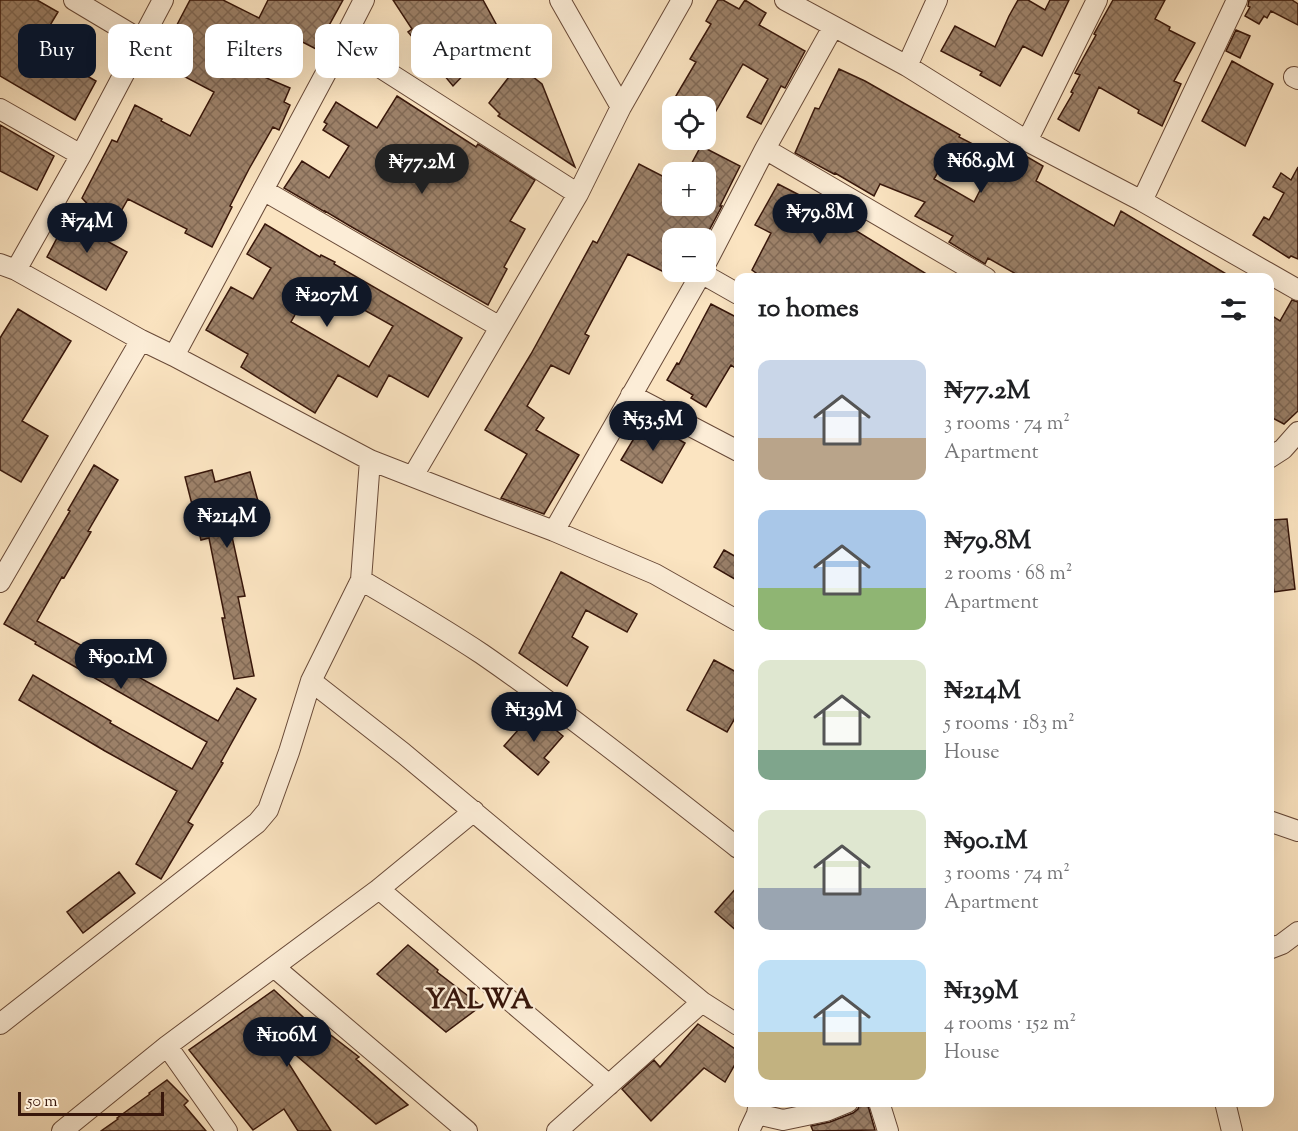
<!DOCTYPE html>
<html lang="en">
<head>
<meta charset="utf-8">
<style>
  body { margin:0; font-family:"Sorts Mill Goudy",serif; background:#f2f2f2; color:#202124; height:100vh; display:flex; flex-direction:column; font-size:22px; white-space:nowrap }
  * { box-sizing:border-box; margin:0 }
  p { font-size:20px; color:#757577 }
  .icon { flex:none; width:33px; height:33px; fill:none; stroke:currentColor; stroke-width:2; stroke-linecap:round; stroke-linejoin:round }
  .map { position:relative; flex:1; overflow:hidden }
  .details { position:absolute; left:734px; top:273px; width:540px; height:834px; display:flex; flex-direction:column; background:#fff; border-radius:12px; box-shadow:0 6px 24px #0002 }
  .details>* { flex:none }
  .banner { position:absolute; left:18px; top:24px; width:570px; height:54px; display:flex; gap:12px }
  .tools { position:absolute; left:662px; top:96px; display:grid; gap:12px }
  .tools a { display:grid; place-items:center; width:54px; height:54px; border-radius:12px; background:#fff; box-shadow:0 6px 24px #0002; font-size:30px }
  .scale { position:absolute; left:18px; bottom:15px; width:146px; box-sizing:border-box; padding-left:6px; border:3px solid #38170b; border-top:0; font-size:16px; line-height:21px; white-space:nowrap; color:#38170b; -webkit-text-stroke:4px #fcedd7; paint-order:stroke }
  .price { position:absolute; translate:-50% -51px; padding:0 14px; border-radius:21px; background:#111827; color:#fff; font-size:20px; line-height:39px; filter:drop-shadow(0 2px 3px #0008) }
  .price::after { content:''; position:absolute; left:50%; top:36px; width:18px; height:14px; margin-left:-9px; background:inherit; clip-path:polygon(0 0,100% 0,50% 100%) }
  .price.selected { background:#222; color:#fff }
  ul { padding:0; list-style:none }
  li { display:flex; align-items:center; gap:18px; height:150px; padding:0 24px }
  li span { display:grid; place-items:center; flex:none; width:168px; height:120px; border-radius:12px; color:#555 }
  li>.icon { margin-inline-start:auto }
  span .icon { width:72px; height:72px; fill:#fffc; stroke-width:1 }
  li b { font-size:26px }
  h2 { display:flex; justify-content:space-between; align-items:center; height:72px; padding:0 24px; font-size:26px }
  .chip { padding:0 21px; border-radius:12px; background:#fff; box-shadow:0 6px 24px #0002; font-size:21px; line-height:54px }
  .chip.selected { background:#111827; color:#fff }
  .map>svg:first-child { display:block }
  .building { fill:url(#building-cross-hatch); stroke:#38170b; stroke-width:1.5; fill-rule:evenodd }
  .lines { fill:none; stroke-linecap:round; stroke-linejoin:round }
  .street-casing { stroke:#694a38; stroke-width:22 }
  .street { stroke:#fcedd7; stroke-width:20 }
  .labels { text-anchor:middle; stroke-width:4.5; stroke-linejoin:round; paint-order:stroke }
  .district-label { font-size:28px; font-weight:bold; letter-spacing:1.5px; fill:#38170b; stroke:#fcedd7 }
</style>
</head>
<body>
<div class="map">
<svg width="1298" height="1131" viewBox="0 0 1298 1131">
  <defs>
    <pattern id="building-cross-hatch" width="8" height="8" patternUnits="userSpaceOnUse" patternTransform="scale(1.5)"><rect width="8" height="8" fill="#9d826a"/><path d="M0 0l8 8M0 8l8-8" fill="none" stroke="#816955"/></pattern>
  </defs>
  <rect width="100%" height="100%" fill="#fbe4c1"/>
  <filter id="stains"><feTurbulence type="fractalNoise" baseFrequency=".00333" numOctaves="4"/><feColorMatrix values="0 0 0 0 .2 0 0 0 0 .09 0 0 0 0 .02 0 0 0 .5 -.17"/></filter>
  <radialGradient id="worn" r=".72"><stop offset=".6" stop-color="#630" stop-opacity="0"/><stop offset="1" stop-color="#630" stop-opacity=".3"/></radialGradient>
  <!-- building -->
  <path class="building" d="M0,0H37L58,12L37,47L96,81L75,120L0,76Z
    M190,0H223L259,18L268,0H343L316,49L287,34L264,77L290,88L284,102L290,105L279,130L273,127L249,169L230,206L232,207L212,247L185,233L187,229L128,199L111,229L82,198L112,140L117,142L135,105L162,119L161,121L190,136L214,92L151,59L164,35L170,38Z
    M393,0H483L502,35L453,86L408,32L412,29Z
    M718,0H723L739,9L745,0L766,13L759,25L805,51L785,88L781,86L761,124L747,117L768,79L743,64L705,130V106H670L696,62L690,59L711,24L706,21Z
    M1018,0H1028L1045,10L1050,0H1069L1042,56L1023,46L1000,86L980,75L982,72L941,51L955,26L995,47L1009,16Z
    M1113,0H1165L1155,19L1170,27L1169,30L1195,43L1174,81L1181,84L1162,126L1138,113L1139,110L1099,87L1079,131L1058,119L1073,93L1071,92L1080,75L1075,73L1096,35L1094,34Z
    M1249,0H1292L1298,4V25L1271,11L1267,18L1264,16L1259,24L1245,16L1250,7L1248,6Z
    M1236,30L1250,36L1240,58L1226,51Z
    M1232,61L1273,84L1245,146L1202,121Z
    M518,65L542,84L575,167L498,116L500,114L489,103Z
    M839,69L865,81L960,135L959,137L1017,167L1024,155L1043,166L1036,181L1114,226L1121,211L1233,278H1023L988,258L985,264L949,242L953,236L915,216L925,202L880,184L874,196L835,173L834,174L795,153L815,108L819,109ZM950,152L989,173L974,202L934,179Z
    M397,96L476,147L478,144L535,180L510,221L525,229L504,267L507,269L488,305L350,226L325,211V212L284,188L302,161L329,178L349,146L323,130L327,124L324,122L336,102L377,128Z
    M0,125L54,156L37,190L0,171Z
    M701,146L740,166L720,206H722L705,238H672V276L628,254L585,334L589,336L569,374L551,365L527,406L544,418L536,430L579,455L544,514L501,498L527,454L485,430L531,354L593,241L597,243L639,164L672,181V206H705V172H687Z
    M1298,167V259L1291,256L1289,258L1253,235L1264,217L1269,220L1284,193L1273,187L1281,173L1291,180Z
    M778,184L811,201V203L933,278H763L752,270L771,233L755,225Z
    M67,219L127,252L106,290L47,257Z
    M265,224L320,257L321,255L335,262L334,264L462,338L428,397L389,375L377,397L338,375L315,413L241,367L248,354L206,330L231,287L253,299L271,268L247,254ZM311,286L330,296L332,292L393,326L369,367L291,322Z
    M1292,300L1298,302V411L1284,424L1269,416V314L1280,321Z
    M711,304L738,318V370L731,365L706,407L691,398L693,395L667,380L677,363L679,364Z
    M18,309L71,341L22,421L48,436L21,482L0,470V338Z
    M645,420L685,443L662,483L621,460Z
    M94,465L118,480L88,531L91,532L64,578L62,577L37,621L218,721L237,688L256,699L221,762L223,763L188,822L193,825L161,879L136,864L177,791L105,751L19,700L33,675L111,721L110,723L192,769L207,742L35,644L36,642L4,624L70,511L68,510Z
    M212,470L215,482L250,472L264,523L231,532L245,596L238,597L254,676L234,679L222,618H225L209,538L201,540L185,477Z
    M1287,519L1295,589L1274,592L1269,542V520Z
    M724,550L738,558V581L714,567Z
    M561,572L637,614L627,632L586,610L572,637L588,647L567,686L519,653Z
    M714,660L738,673V713L727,732L687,710Z
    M534,712L563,736L544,758L549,762L538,775L504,746Z
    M119,872L135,893L83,933L67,912Z
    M738,886V932L715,912Z
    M408,945L438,970L437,972L481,1006L446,1032L377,974Z
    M274,990L316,1029L320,1027L359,1057L356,1059L408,1105L376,1124L269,1032L331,1131H298L284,1109L253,1130L189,1050Z
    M698,1024L738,1051V1059L725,1082L704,1068L651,1121L622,1089L654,1060L660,1067Z
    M167,1080L188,1101L184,1105L206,1131H101L118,1119L117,1118L150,1094L149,1093Z
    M860,1102H867L875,1130L813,1131L811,1126L830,1122L853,1113L858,1109Z"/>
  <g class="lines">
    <!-- street casing -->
    <g class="street-casing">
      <path id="street" d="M74,0L141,40
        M560,0L621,107
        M785,0L907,66L1027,141L1142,201L1298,290
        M342,43L578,194
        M907,66L937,0
        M1294,77L1298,79
        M0,109L81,155
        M1027,141L1097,0
        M765,149L986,278
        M263,190L500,327
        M1142,201L1237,0
        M0,264L16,270L141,340L174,356L370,460L488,506L554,531L655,574L738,621
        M705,265L765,149L833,27
        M16,270L81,155L163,0
        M701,273L738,294
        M174,356L342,43L364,0
        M631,395L738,451
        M1269,458L1283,449L1298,432
        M413,476L578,194L621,107L682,0
        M554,531L702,272
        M361,580C402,604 443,628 482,654C570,715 654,782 738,848
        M0,582L141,340
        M311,681L403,753L702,1002L738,1025
        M1269,821L1298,831
        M379,889L609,1085
        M1269,949L1282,944L1298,932
        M274,967L467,1131
        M0,1024L257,823L268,810L289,752L311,681L361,580L370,460
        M167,1046L227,1131
        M879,1102L888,1131
        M1225,1102L1232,1131
        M757,1114L783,1120L826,1111L848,1102
        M62,1131L167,1046L379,889L474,811
        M557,1131L702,1002
        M749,1131L757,1114L759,1102"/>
    </g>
    <!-- street -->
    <use href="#street" class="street"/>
  </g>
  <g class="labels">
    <!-- district labels -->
    <g class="district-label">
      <text x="480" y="1008">YALWA</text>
    </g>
  </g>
  <rect width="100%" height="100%" filter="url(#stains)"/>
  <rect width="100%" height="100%" fill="url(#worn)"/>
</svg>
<div class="tools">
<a><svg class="icon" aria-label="locate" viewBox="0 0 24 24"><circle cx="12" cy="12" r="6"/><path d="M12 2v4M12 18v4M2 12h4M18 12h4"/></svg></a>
<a>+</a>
<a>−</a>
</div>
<div class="scale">50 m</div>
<b class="price" style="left:981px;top:194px">₦68.9M</b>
<b class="price selected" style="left:422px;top:195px">₦77.2M</b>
<b class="price" style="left:820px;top:245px">₦79.8M</b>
<b class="price" style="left:87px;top:254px">₦74M</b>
<b class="price" style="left:327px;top:328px">₦207M</b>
<b class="price" style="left:653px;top:452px">₦53.5M</b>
<b class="price" style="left:227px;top:549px">₦214M</b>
<b class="price" style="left:121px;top:690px">₦90.1M</b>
<b class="price" style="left:534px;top:743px">₦139M</b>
<b class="price" style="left:287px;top:1068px">₦106M</b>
<div class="banner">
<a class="chip selected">Buy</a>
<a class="chip">Rent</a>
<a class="chip">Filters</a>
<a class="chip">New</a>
<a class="chip">Apartment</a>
</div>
<section class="details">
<h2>10 homes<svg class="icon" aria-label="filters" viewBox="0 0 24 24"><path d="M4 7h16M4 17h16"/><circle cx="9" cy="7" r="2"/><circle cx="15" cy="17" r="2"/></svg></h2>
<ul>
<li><span style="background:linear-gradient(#c9d6e8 65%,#b9a48a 0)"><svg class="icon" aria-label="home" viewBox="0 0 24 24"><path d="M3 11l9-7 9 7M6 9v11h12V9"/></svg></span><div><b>₦77.2M</b><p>3 rooms · 74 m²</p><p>Apartment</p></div></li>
<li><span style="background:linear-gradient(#a9c7e8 65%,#8fb573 0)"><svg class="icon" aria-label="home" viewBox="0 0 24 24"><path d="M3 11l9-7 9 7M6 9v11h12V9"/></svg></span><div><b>₦79.8M</b><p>2 rooms · 68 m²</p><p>Apartment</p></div></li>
<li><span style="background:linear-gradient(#dfe7d0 75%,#7fa58c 0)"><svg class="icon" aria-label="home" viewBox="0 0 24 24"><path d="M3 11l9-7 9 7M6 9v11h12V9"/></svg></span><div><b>₦214M</b><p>5 rooms · 183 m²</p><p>House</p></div></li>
<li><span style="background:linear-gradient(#dfe7d0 65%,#9aa5b1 0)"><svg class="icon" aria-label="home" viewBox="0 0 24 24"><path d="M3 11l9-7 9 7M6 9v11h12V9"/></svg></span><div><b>₦90.1M</b><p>3 rooms · 74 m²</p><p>Apartment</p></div></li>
<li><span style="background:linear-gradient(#bfe0f5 60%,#c2b280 0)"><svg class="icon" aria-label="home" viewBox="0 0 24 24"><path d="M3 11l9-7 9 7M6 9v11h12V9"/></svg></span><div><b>₦139M</b><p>4 rooms · 152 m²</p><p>House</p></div></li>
</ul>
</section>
</div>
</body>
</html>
